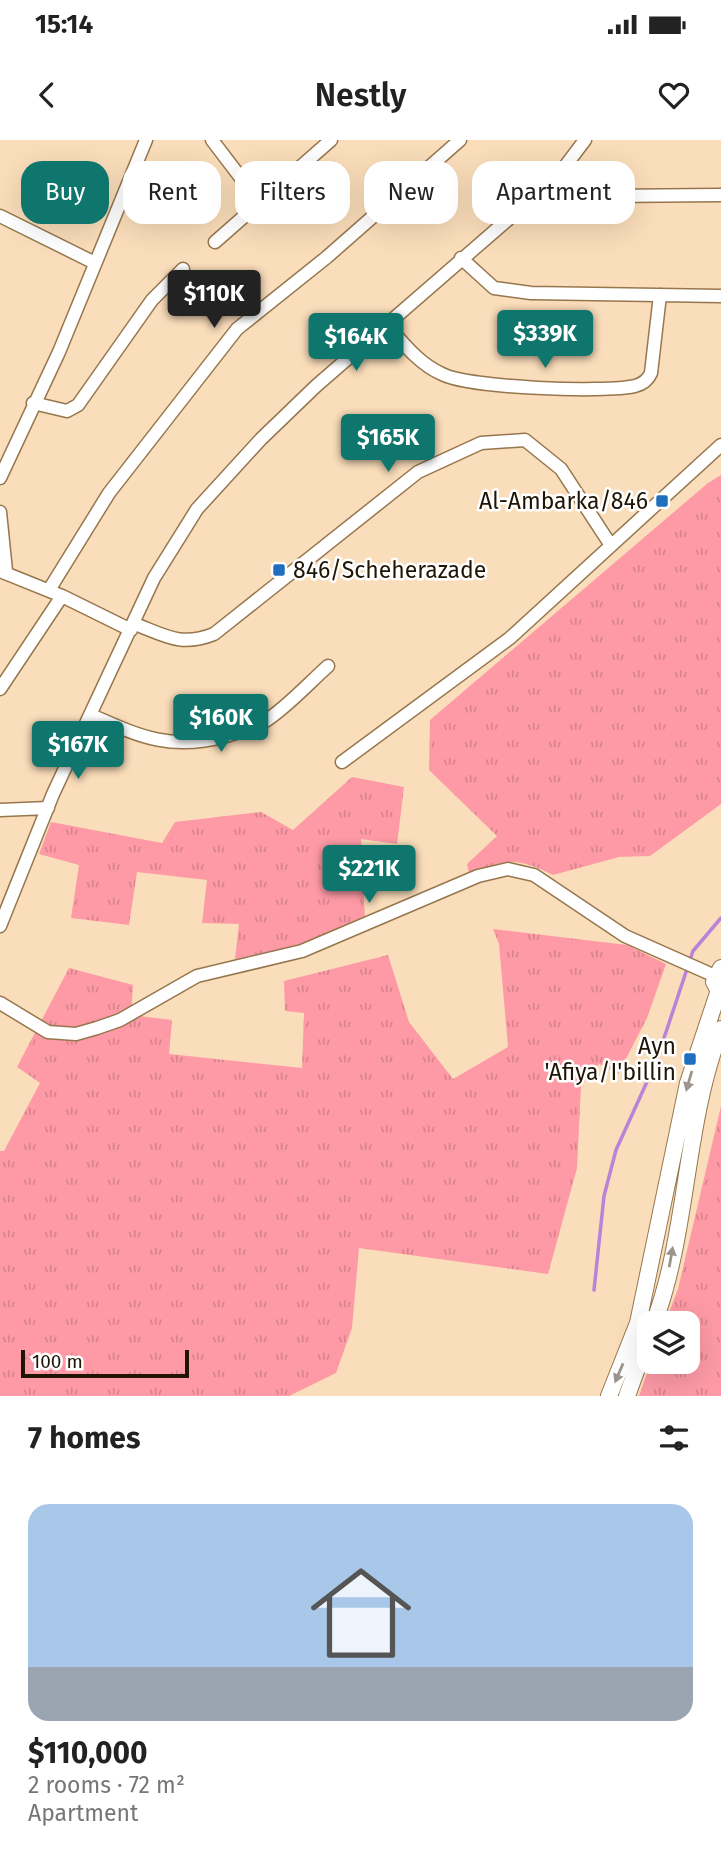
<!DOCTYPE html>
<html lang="en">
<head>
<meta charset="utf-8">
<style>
  body { margin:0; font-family:"Fira Sans",sans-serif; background:#f2f2f2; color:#222; height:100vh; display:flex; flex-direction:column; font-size:26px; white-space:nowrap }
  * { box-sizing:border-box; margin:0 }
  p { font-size:23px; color:#767676 }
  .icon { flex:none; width:38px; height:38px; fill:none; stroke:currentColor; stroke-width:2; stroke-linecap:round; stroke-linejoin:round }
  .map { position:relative; height:1256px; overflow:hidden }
  .panel { display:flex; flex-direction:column; background:#fff; flex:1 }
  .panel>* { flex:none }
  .hud { position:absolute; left:21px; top:21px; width:679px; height:63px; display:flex; gap:14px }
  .buttons { position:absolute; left:637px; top:1171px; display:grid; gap:14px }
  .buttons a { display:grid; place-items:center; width:63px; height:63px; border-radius:14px; background:#fff; box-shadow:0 7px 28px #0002; font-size:35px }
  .scale { position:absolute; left:21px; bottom:18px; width:168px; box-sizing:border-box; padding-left:7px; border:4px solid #201404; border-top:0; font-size:19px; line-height:24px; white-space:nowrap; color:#201404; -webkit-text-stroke:5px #fff; paint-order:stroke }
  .price { position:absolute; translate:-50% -60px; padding:0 16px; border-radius:7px; background:#0f766e; color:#fff; font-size:23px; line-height:46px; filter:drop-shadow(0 2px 4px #0008) }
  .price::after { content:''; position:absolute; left:50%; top:42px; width:21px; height:16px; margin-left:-10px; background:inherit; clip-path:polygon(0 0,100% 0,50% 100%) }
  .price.active { background:#222; color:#fff }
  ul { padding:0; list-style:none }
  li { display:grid; align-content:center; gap:14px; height:371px; padding:0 28px }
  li+li { border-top:2px solid #e0e0e0 }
  li span { display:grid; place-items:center; height:217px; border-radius:21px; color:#555 }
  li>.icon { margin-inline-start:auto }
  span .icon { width:126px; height:126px; fill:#fffc; stroke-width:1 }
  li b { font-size:30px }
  h2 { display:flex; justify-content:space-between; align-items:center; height:84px; padding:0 28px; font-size:30px }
  .chip { padding:0 24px; border-radius:21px; background:#fff; box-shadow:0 7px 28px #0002; font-size:24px; line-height:63px }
  .chip.active { background:#0f766e; color:#fff }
  .status { display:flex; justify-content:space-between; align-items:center; height:49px; padding:0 35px; background:#fff; direction:ltr }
  .status svg { height:19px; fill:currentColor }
  header { display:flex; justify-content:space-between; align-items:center; height:91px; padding:0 28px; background:#fff; font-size:32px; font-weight:600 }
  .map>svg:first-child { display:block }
  .grass { fill:url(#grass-tufts) }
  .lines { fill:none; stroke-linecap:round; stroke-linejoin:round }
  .stream { stroke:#b983d8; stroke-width:3.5 }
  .minor-casing { stroke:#96764d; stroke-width:15 }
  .secondary-casing { stroke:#96764d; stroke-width:18 }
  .minor { stroke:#fff; stroke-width:12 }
  .secondary { stroke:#fff; stroke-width:16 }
  .oneway { fill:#9b958e }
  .poi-dot { fill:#206fbe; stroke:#fff; stroke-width:2.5 }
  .labels { text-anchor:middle; stroke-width:5; stroke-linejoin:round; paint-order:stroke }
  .poi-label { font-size:23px; fill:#201404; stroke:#fff; text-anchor:end }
</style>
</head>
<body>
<div class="status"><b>15:14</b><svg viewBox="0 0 49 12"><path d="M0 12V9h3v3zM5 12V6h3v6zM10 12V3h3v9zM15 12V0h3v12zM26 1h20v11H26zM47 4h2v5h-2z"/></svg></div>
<header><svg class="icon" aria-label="back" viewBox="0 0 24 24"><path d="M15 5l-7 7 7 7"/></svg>Nestly<svg class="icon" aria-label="heart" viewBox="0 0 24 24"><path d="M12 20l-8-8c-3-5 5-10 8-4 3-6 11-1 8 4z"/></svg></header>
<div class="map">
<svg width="721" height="1256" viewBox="0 0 721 1256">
  <defs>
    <pattern id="grass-tufts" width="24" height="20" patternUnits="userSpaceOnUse" patternTransform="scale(1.75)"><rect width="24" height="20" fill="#fd9aa6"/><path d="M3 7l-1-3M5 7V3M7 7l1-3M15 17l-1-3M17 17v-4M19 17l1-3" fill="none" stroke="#d9848d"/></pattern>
  </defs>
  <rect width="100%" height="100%" fill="#faddba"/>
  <!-- grass -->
  <path class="grass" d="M721,335V664L650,716L619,717L553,735C514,716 509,720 469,733L467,724L497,696L429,630L430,580L708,343Z
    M352,637L404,647L397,704L361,699L365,779L346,790L234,828L239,784L202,783L207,740L137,732L129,785L71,778L79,725L39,714L51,682L162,703L175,682L261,672L293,690Z
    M493,789L627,805L666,824L647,878L618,934L599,924L581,946L577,1028L548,1134L359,1108L352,1188L336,1233L289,1256H0V1011H4L40,943L17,927L69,828L133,845L131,875L172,880L169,914L302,928L304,873L285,871L284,841L388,815L409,882L453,939L508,907L499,804Z
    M721,966V1256H639L651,1222H688V1183H665L678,1149Z"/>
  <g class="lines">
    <!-- stream -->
    <path class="stream" d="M594,1150L604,1056L616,1010L656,922L693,811L721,778"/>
    <!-- minor casing -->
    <g class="minor-casing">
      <path id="minor" d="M212,0L260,63
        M557,37L590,53L604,56L721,55
        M0,76L95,123
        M215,102L331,0
        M461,118L494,148L531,153L721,156
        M386,184C402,202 419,224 442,234C469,248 605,253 635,246C643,244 648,240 651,233L660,155
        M33,263L67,271L78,265L152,160L183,129
        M0,338L59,212L146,0
        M0,372L6,431
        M0,431L62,456L131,490
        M49,450L109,353L237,189L327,117L460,0
        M135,484C166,496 181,507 214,494L418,332L481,303L525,300L561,329L610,404
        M0,549L62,456
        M91,575C141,597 171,611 226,596C240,592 255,588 267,580C289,565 308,544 328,526
        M342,622L510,498L721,305
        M0,670L48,668
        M0,786L53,654L154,438L197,369L261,299L316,246L557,37L585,0
        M0,863L48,892L76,894L97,888L120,880L197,836L302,811L478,736L508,729L534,735L625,796L715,836"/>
    </g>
    <!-- secondary casing -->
    <g class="secondary-casing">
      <path id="secondary" d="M721,828L714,842L721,855
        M654,1183C689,1089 684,983 721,889
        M609,1256L638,1183L688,943L718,853
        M627,1256L649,1195"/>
    </g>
    <!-- minor -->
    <use href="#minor" class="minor"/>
    <!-- secondary -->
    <use href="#secondary" class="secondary"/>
  </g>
  <!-- one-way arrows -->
  <defs><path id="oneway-solid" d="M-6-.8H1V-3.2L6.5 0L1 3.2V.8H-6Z" transform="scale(1.75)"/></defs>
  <g class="oneway">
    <use href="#oneway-solid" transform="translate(689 941) rotate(106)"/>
    <use href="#oneway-solid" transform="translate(671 1117) rotate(-80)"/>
    <use href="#oneway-solid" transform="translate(619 1233) rotate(113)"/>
  </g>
  <!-- markers -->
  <g class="poi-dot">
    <rect x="655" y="354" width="14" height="14" rx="3.5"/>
    <rect x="272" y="423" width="14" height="14" rx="3.5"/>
    <rect x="683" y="912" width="14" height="14" rx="3.5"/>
  </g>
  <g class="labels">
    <!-- poi labels -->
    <g class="poi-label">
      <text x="648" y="369">Al-Ambarka/846</text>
      <text x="293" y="438" text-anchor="start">846/Scheherazade</text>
      <text x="676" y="914">Ayn<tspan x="676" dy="26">'Afiya/I'billin</tspan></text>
    </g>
  </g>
</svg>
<div class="buttons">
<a><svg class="icon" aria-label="layers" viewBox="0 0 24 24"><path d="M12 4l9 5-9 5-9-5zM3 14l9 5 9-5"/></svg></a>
</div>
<div class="scale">100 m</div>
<b class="price active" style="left:214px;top:190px">$110K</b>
<b class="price" style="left:545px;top:230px">$339K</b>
<b class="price" style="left:356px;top:233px">$164K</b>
<b class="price" style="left:388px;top:334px">$165K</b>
<b class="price" style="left:221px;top:614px">$160K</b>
<b class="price" style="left:78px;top:641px">$167K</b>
<b class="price" style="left:369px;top:765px">$221K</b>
<div class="hud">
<a class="chip active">Buy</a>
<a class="chip">Rent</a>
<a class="chip">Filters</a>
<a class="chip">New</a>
<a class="chip">Apartment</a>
</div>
</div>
<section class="panel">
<h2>7 homes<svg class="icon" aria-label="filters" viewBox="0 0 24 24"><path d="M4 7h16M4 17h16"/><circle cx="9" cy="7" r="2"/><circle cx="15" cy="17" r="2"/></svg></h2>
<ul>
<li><span style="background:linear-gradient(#a9c7e8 75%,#9aa5b1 0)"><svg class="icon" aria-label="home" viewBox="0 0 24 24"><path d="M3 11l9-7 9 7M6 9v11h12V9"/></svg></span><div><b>$110,000</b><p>2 rooms · 72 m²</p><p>Apartment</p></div></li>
</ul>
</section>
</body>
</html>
